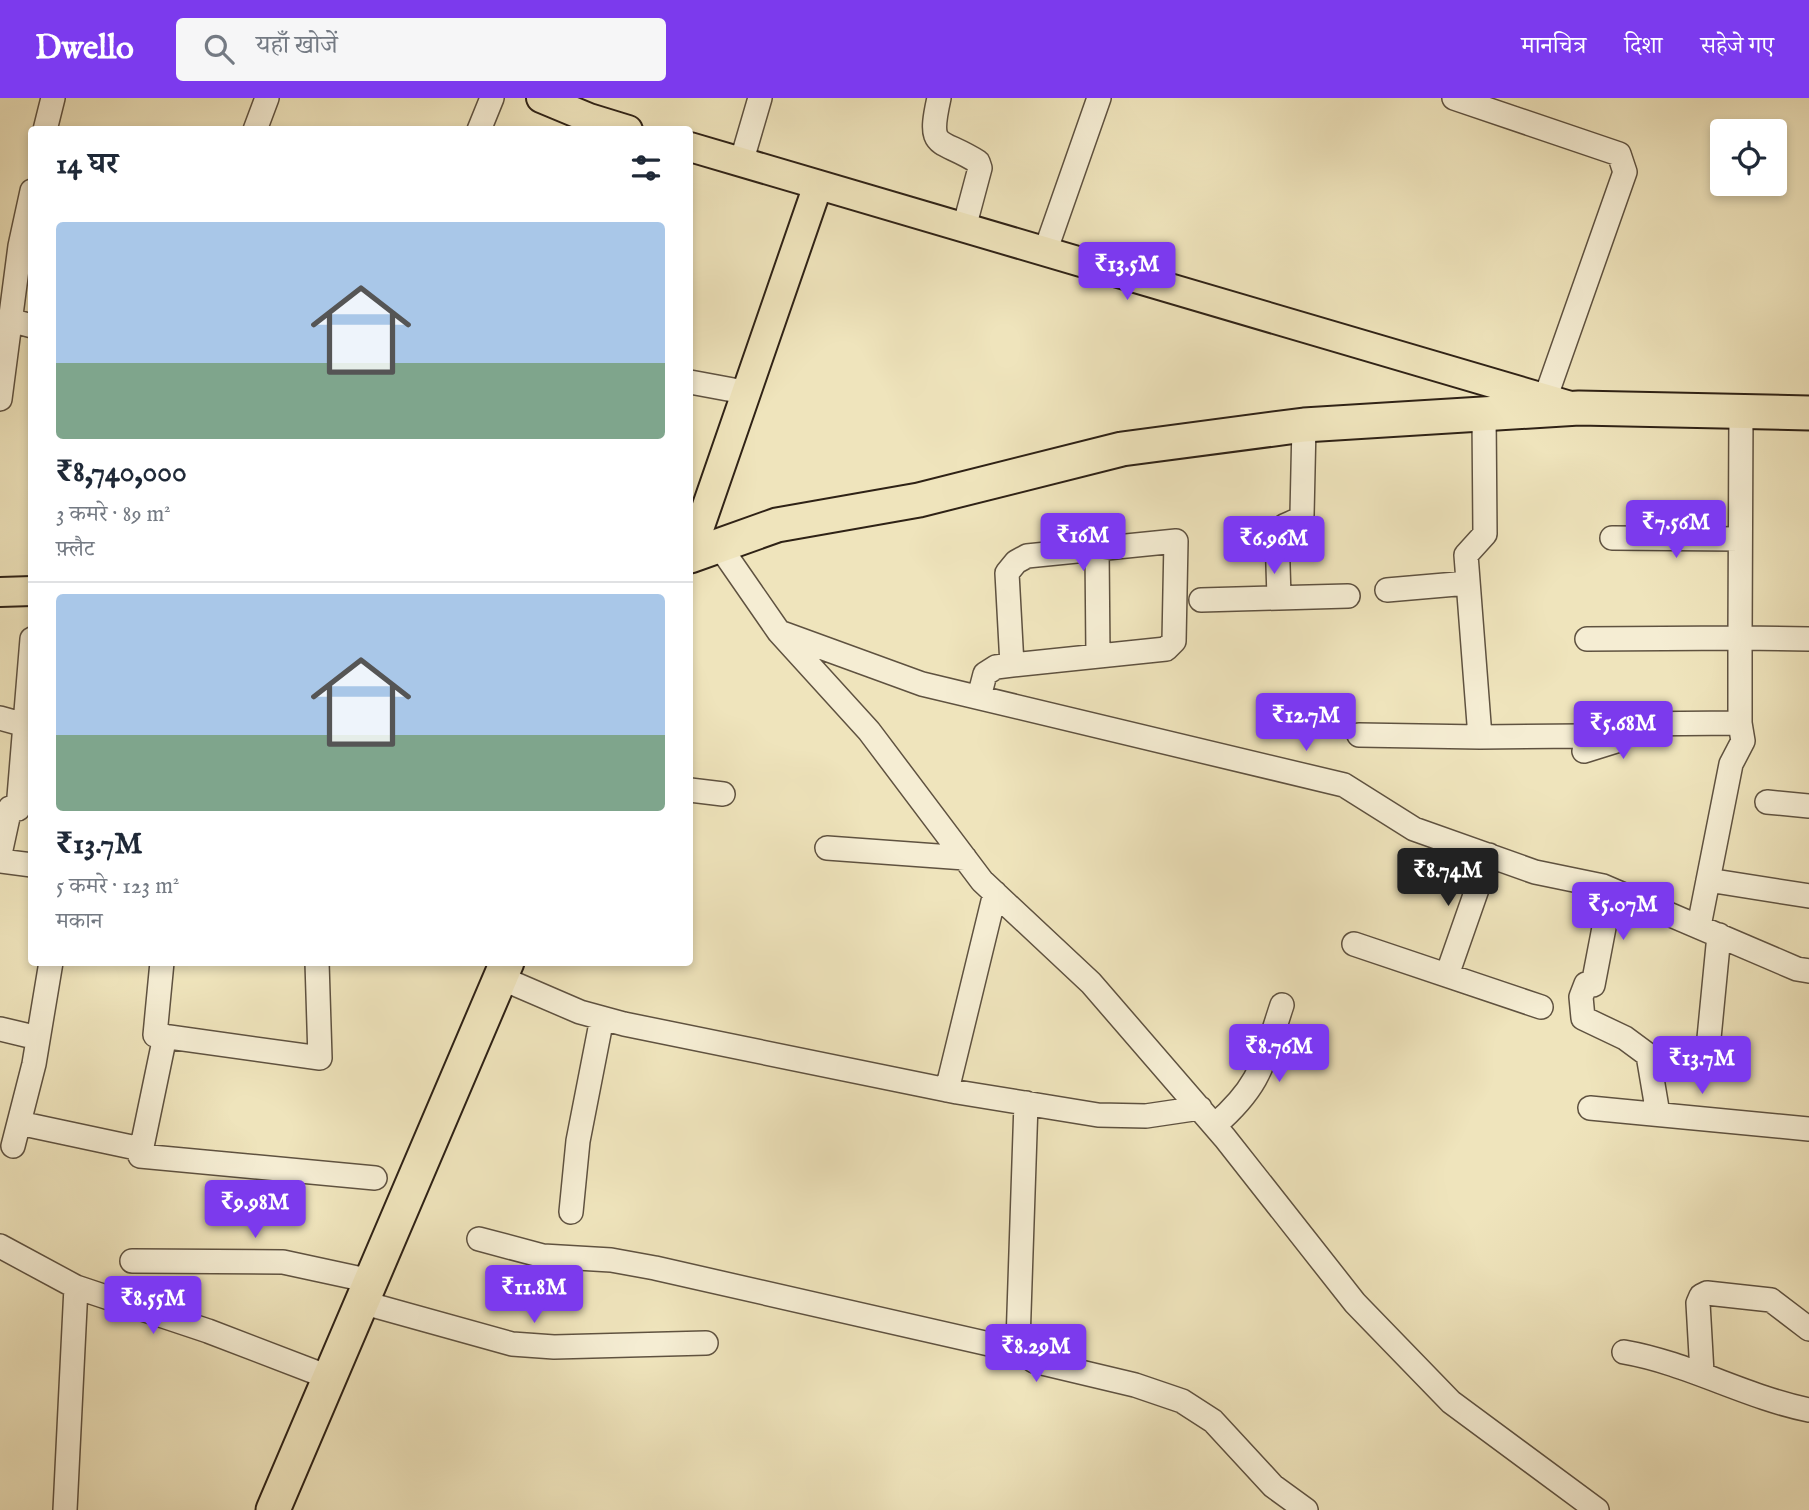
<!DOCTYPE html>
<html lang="hi">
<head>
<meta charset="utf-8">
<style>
  body { margin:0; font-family:"IM FELL English","Noto Serif Devanagari",serif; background:#f6f6f7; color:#1f2937; height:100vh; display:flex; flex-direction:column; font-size:26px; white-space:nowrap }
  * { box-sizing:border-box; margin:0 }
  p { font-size:23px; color:#747a83 }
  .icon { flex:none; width:38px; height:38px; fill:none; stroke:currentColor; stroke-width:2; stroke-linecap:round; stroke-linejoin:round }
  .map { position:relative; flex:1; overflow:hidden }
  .side { position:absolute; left:28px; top:28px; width:665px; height:840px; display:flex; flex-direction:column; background:#fff; border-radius:7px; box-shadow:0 4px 10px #0003 }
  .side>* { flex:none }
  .tools { position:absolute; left:1710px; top:21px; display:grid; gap:14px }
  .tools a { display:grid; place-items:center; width:77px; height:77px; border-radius:7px; background:#fff; box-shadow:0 4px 10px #0003; font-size:35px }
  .price { position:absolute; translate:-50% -60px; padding:0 16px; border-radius:7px; background:#7c3aed; color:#fff; font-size:23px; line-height:46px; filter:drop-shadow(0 2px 4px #0008) }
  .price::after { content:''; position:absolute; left:50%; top:42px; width:21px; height:16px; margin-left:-10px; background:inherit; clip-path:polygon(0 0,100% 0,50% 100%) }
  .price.selected { background:#222; color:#fff }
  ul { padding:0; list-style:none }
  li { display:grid; align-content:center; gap:14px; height:371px; padding:0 28px }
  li+li { border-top:2px solid #e0e1e3 }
  li span { display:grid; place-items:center; height:217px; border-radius:7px; color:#555 }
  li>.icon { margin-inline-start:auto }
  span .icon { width:126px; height:126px; fill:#fffc; stroke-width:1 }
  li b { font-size:30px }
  h2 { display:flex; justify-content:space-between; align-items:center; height:84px; padding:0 28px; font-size:30px }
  header { display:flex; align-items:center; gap:42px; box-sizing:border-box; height:98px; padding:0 35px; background:#7c3aed; color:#fff }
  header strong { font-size:33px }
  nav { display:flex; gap:38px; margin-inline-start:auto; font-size:24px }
  .search { width:490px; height:63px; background:#f6f6f7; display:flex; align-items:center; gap:18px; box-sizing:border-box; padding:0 24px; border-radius:7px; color:#747a83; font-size:26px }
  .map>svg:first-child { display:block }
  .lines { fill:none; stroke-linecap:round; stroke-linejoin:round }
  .minor-casing { stroke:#5f5240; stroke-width:26 }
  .major-casing { stroke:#2f2216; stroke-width:32 }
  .highway-casing { stroke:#2f2216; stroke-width:37 }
  .minor { stroke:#f5edd3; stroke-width:23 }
  .major { stroke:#efe4bc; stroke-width:28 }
  .highway { stroke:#efe4bc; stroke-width:33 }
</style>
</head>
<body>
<header>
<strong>Dwello</strong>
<div class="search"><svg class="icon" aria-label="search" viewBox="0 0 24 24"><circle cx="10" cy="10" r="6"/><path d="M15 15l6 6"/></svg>यहाँ खोजें</div>
<nav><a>मानचित्र</a><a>दिशा</a><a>सहेजे गए</a></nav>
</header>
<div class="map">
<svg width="1809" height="1412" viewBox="0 0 1809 1412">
  <rect width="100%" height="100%" fill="#efe4bc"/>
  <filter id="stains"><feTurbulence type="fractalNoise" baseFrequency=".00286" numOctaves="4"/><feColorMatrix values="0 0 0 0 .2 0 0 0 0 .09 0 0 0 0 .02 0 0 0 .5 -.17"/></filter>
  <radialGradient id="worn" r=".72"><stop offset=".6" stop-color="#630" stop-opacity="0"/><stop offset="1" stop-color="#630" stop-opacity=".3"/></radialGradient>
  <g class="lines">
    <!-- minor casing -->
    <g class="minor-casing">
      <path id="minor" d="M939,0C927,54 939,39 978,64L980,70L964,130
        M1454,0L1619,56L1625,74L1545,301
        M45,32L53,0
        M255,32L267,0
        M479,32L492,0
        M741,65L760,0
        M1045,154L1099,0
        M10,222L32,228
        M690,284L744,294
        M0,301L20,148L32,93
        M1484,316L1485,436L1466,457L1480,639L1583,638
        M1612,440L1740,441
        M718,446L779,534L869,633L982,783L1091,885L1225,1040L1355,1205L1451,1304L1597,1412
        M1097,451L1098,558
        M1387,492L1468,485
        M1279,500L1277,435C1283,424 1296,427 1302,417L1304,327
        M1201,502L1348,498
        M782,535L922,586L1344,687L1414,731L1535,774L1603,788L1797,871L1809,873
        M1587,541L1740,540L1741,313
        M979,599L985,576L996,569L1012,567L1166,551L1174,543L1176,443L1027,458L1016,464L1007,475L1012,567
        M0,620L25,627
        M1359,637L1480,639
        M1584,653L1616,643L1625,626L1740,625V540L1809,541
        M690,692L723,696
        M1767,704L1809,708
        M18,711L32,541
        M827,750L965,760
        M0,756L10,710
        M0,763L32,767
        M1708,782L1809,798
        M1699,828L1731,666L1743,643L1740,625
        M1354,846L1541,909
        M162,864L155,937L320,960L317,864
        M1447,877L1489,757
        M501,880L580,914L624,926L957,994L1098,1017L1146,1018L1200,1010
        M1586,886L1581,899L1583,920L1625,940L1648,957L1658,1016
        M1593,887L1611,793
        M0,931L38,940
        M165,938L140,1058L375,1080
        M1706,971L1719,837
        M947,992L995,795
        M1026,1005L1018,1244L1020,1253L1034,1263L1135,1287L1182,1303L1213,1323L1273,1388L1306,1412
        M1590,1010L1809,1031
        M19,1025L141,1051
        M1215,1027C1262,986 1263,964 1282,907
        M13,1048L34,966L51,864
        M571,1114L578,1043L602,920
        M479,1141L543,1158L611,1162L655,1170L1020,1253
        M0,1148L76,1189L208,1233L328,1279
        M132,1163L283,1164L371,1183
        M361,1204L512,1246L554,1249L706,1245
        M1624,1254C1688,1265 1745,1299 1809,1312
        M1702,1275L1698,1205L1701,1198L1707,1195L1771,1202L1809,1231
        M65,1412L76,1189"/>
    </g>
    <!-- major casing -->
    <g class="major-casing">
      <path id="major" d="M541,0L589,20L628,32
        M690,49L1567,307
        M690,457L818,87
        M0,494L32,493"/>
    </g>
    <!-- highway casing -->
    <g class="highway-casing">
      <path id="highway" d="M690,458L777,427L919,402L1122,351L1304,327L1579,310L1809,315
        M273,1412L507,864"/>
    </g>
    <!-- minor -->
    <use href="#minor" class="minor"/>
    <!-- major -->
    <use href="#major" class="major"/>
    <!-- highway -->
    <use href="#highway" class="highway"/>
  </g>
  <rect width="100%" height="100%" filter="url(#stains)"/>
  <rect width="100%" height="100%" fill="url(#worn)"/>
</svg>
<div class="tools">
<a><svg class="icon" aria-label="locate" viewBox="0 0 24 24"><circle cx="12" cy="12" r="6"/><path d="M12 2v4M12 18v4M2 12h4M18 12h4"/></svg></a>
</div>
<b class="price" style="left:1127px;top:204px">₹13.5M</b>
<b class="price" style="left:1676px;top:462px">₹7.56M</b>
<b class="price" style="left:1083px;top:475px">₹16M</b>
<b class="price" style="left:1274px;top:478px">₹6.96M</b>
<b class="price" style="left:1306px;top:655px">₹12.7M</b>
<b class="price" style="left:1623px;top:663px">₹5.68M</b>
<b class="price selected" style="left:1448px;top:810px">₹8.74M</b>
<b class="price" style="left:1623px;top:844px">₹5.07M</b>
<b class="price" style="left:1279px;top:986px">₹8.76M</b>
<b class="price" style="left:1702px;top:998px">₹13.7M</b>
<b class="price" style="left:255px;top:1142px">₹9.98M</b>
<b class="price" style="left:534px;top:1227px">₹11.8M</b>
<b class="price" style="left:153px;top:1238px">₹8.55M</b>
<b class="price" style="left:1036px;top:1286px">₹8.29M</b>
<section class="side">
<h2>14 घर<svg class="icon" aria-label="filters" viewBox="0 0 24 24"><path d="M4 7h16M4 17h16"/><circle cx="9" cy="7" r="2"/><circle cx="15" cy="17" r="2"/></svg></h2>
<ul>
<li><span style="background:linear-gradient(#a9c7e8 65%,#7fa58c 0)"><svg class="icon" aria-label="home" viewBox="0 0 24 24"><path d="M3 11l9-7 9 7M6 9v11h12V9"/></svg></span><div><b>₹8,740,000</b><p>3 कमरे · 89 m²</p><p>फ़्लैट</p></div></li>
<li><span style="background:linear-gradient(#a9c7e8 65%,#7fa58c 0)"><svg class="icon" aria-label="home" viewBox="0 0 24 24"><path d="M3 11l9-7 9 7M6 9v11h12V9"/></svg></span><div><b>₹13.7M</b><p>5 कमरे · 123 m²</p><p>मकान</p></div></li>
</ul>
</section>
</div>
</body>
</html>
